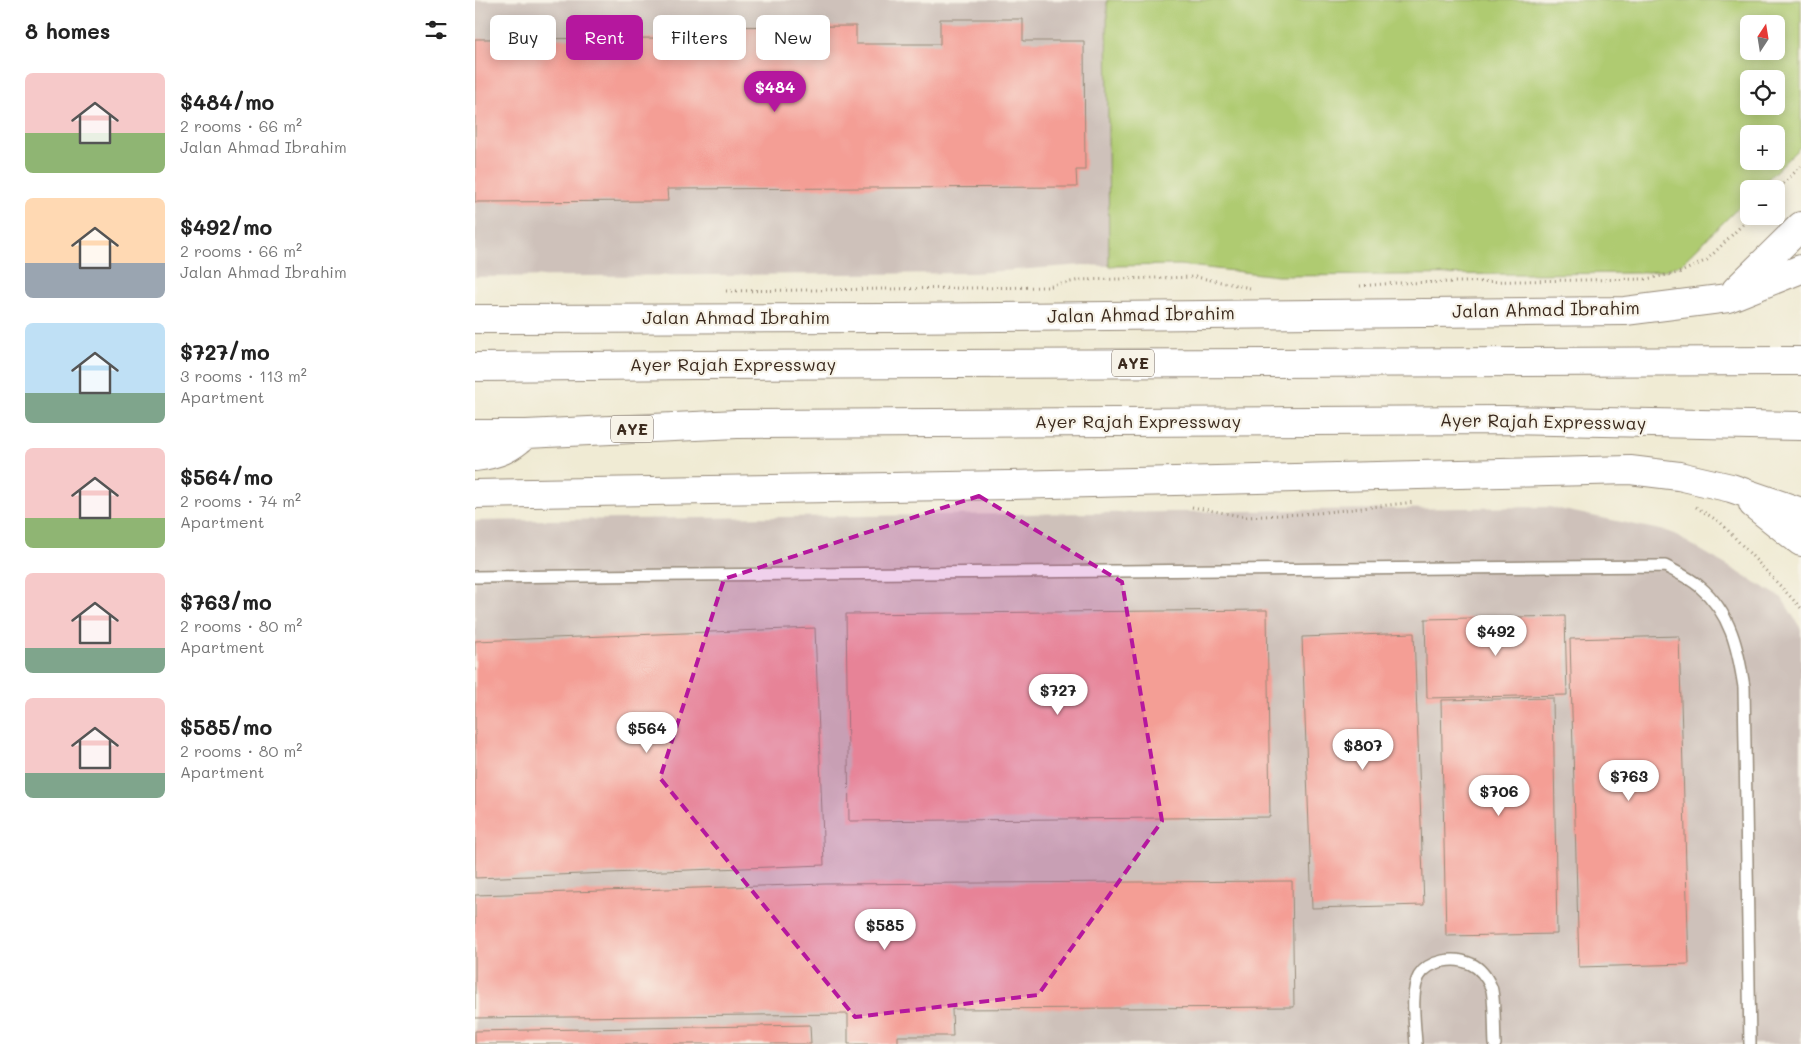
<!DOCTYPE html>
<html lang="en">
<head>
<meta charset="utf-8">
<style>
  body { margin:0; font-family:Mali,sans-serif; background:#f6f6f6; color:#222; height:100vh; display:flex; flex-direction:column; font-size:19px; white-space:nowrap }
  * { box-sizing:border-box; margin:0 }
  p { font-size:16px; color:#767676 }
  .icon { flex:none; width:28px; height:28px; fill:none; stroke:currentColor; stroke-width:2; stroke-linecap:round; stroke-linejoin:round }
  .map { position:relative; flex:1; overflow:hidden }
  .drawer { display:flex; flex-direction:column; background:#fff; width:475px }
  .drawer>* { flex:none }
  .guide { position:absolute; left:15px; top:15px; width:475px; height:45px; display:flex; gap:10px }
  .needle { width:32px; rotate:12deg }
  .fabs { position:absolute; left:1265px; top:15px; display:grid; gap:10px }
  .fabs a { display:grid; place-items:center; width:45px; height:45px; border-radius:8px; background:#fff; box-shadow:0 2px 12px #0003; font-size:25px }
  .price { position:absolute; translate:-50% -42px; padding:0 11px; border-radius:18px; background:#fff; color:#222; font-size:16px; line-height:32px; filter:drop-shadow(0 1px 2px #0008) }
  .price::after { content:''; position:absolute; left:50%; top:30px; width:15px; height:11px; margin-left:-8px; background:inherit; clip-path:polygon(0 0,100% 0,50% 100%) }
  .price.active { background:#b5179e; color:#fff }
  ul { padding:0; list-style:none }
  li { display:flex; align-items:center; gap:15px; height:125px; padding:0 25px }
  li span { display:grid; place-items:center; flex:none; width:140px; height:100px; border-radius:8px; color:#555 }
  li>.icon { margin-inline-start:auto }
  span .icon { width:60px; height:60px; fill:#fffc; stroke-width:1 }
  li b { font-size:21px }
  h2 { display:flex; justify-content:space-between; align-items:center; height:60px; padding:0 25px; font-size:21px }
  .tag { padding:0 18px; border-radius:8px; background:#fff; box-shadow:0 2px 12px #0003; font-size:18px; line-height:45px }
  .tag.active { background:#b5179e; color:#fff }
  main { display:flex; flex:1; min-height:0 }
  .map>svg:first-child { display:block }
  .industrial { fill:#cec1ba }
  .green { fill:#afcb71; stroke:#757a48; fill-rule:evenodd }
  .building { fill:#f49e95 }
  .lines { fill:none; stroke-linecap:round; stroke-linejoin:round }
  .service-casing { stroke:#968a79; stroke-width:14 }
  .primary-casing { stroke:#968a79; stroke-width:30 }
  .motorway-casing { stroke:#968a79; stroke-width:30 }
  .path { stroke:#968a79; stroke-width:3; stroke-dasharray:1 4; stroke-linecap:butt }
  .service { stroke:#fff; stroke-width:11 }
  .primary { stroke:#fff; stroke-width:28 }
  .motorway { stroke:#fff; stroke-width:28 }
  .marked { fill:#b5179e; fill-opacity:0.2; stroke:#b5179e; stroke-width:4; stroke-dasharray:10 6; stroke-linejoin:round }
  .labels { text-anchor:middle; stroke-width:4.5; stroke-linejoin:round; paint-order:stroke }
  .shield { fill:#f7f3e8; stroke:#73665b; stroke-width:1 }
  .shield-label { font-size:16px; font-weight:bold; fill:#3b2a1e }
  .street-label { font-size:18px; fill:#3b2a1e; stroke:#f7f3e8 }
</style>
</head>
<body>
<main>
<section class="drawer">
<h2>8 homes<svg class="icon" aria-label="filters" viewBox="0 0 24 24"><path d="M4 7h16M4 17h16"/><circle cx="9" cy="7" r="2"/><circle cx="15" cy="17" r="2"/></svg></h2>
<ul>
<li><span style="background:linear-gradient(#f6c9c9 60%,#8fb573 0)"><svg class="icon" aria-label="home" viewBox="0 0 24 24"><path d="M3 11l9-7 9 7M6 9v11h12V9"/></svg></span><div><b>$484/mo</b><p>2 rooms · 66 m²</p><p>Jalan Ahmad Ibrahim</p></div></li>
<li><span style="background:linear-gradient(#ffd9b3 65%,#9aa5b1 0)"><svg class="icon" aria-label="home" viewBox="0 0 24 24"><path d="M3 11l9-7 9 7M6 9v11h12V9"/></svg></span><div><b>$492/mo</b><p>2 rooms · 66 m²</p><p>Jalan Ahmad Ibrahim</p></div></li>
<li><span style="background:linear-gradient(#bfe0f5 70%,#7fa58c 0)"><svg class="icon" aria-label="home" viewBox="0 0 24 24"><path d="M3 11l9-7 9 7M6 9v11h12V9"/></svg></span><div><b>$727/mo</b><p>3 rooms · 113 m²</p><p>Apartment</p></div></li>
<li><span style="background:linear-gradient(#f6c9c9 70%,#8fb573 0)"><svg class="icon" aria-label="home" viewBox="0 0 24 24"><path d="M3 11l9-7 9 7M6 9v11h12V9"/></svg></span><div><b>$564/mo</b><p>2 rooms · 74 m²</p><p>Apartment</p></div></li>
<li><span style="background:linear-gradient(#f6c9c9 75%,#7fa58c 0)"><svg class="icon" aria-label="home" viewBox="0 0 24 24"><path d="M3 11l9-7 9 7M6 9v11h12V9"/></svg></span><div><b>$763/mo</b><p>2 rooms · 80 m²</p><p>Apartment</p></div></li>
<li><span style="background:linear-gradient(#f6c9c9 75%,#7fa58c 0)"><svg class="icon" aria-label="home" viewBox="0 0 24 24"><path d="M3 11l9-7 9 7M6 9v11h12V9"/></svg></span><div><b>$585/mo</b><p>2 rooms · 80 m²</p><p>Apartment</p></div></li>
</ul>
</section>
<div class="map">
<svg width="1326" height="1044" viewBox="0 0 1326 1044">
  <rect width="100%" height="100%" fill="#f7f3e8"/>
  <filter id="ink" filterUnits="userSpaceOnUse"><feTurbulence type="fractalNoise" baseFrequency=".02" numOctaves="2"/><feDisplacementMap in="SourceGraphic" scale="10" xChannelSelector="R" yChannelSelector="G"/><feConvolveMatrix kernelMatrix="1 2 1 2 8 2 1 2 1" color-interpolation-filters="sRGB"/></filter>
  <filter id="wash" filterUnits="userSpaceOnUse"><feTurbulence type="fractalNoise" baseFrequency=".0096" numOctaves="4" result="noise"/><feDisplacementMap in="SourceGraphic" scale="20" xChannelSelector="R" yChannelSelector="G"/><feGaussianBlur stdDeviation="1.12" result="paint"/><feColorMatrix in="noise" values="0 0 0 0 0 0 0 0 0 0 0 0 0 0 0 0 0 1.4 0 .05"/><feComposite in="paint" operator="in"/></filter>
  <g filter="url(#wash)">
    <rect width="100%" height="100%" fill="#f0ebd4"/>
    <!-- industrial -->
    <path class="industrial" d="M0,0H632L634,266L608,265L498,273L0,277Z
      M1074,507L1195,532L1307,598L1326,629V1044H0V521Z"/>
    <!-- green -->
    <path class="green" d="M632,0H1326V146L1283,189H1274V197L1206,264L1190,270L1165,273L803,276L705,265L634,266ZM1274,24H1301V51H1274ZM1274,79H1301V106H1274ZM1274,134H1301V161H1274Z"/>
    <g id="blocks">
      <!-- building -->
      <path class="building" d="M465,19H548V41H609L610,170H601L602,187L192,189L193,201L0,202V39L192,38L191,27L381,26V44H465Z
        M792,610L795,817L374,821L371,614Z
        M1090,616L1092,695L952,698L950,619Z
        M340,628L349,865L0,878V641Z
        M939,633L949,905L837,908L827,637Z
        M1204,636L1214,964L1104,967L1095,639Z
        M1078,698L1082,934L971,936L966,700Z
        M817,881L819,1007L477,1009L478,1036H423V1044H373V1014L0,1018V895L350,884Z
        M335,1025L336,1044H0V1031Z"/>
    </g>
  </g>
  <g filter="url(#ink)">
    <use href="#blocks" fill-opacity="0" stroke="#968a79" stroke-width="1"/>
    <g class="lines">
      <!-- service casing -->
      <g class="service-casing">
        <path id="service" d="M0,577L1190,566C1201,572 1215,578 1224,586C1256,613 1263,649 1269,687L1275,1044
          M941,1044C940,1025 935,992 944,976C954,960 980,956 996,964C1005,968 1012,978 1016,987C1020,996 1019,1032 1020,1044"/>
      </g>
      <!-- primary casing -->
      <g class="primary-casing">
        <path id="primary" d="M1261,290L1326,226
          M0,319L420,318L1150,311L1253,298L1326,269
          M0,494L534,485L1155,470L1204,476L1256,488L1326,512
          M1278,504L1326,542"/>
      </g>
      <!-- motorway casing -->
      <g class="motorway-casing">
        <path id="motorway" d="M0,367L223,365L1326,361
          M0,434H51L262,424L1029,420L1326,426
          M0,457C23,454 35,449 51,434"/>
      </g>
      <!-- path -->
      <path class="path" d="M1301,191L1326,166
        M885,286L921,283L1170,279L1204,273L1232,260L1276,216
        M251,291L572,287L605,280L721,277L775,288
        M717,507L771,517L843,513L940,502
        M1221,507L1246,523L1326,608"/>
      <!-- service -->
      <use href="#service" class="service"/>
      <!-- primary -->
      <use href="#primary" class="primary"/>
      <!-- motorway -->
      <use href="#motorway" class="motorway"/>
    </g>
  </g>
  <!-- marked area -->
  <path class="marked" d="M504,496L647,582L687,821L563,995L380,1017L185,778L249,579Z"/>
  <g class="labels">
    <!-- shield labels -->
    <g class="shield">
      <rect x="637" y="349.5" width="42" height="27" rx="4"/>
      <rect x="136" y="415.5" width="42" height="27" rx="4"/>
    </g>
    <g class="shield-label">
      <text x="658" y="369">AYE</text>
      <text x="157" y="435">AYE</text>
    </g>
    <!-- street labels -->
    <g class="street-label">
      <text transform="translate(1071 310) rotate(-1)" y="6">Jalan Ahmad Ibrahim</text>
      <text transform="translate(666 315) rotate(-1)" y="6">Jalan Ahmad Ibrahim</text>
      <text x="261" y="324">Jalan Ahmad Ibrahim</text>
      <text x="258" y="371">Ayer Rajah Expressway</text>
      <text x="663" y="428">Ayer Rajah Expressway</text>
      <text transform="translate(1068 422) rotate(1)" y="6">Ayer Rajah Expressway</text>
    </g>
  </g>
</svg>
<div class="fabs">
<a><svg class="needle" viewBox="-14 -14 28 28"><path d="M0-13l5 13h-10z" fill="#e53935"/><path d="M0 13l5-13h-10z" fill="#767676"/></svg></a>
<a><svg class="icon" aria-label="locate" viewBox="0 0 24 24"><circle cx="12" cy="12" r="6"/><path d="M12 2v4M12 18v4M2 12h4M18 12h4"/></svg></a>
<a>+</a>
<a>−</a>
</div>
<b class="price active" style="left:300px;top:113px">$484</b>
<b class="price" style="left:1021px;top:657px">$492</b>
<b class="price" style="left:583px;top:716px">$727</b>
<b class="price" style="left:172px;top:754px">$564</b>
<b class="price" style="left:888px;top:771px">$807</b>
<b class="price" style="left:1154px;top:802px">$763</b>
<b class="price" style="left:1024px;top:817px">$706</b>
<b class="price" style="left:410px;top:951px">$585</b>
<div class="guide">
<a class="tag">Buy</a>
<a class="tag active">Rent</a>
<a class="tag">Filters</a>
<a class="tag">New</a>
</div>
</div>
</main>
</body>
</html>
